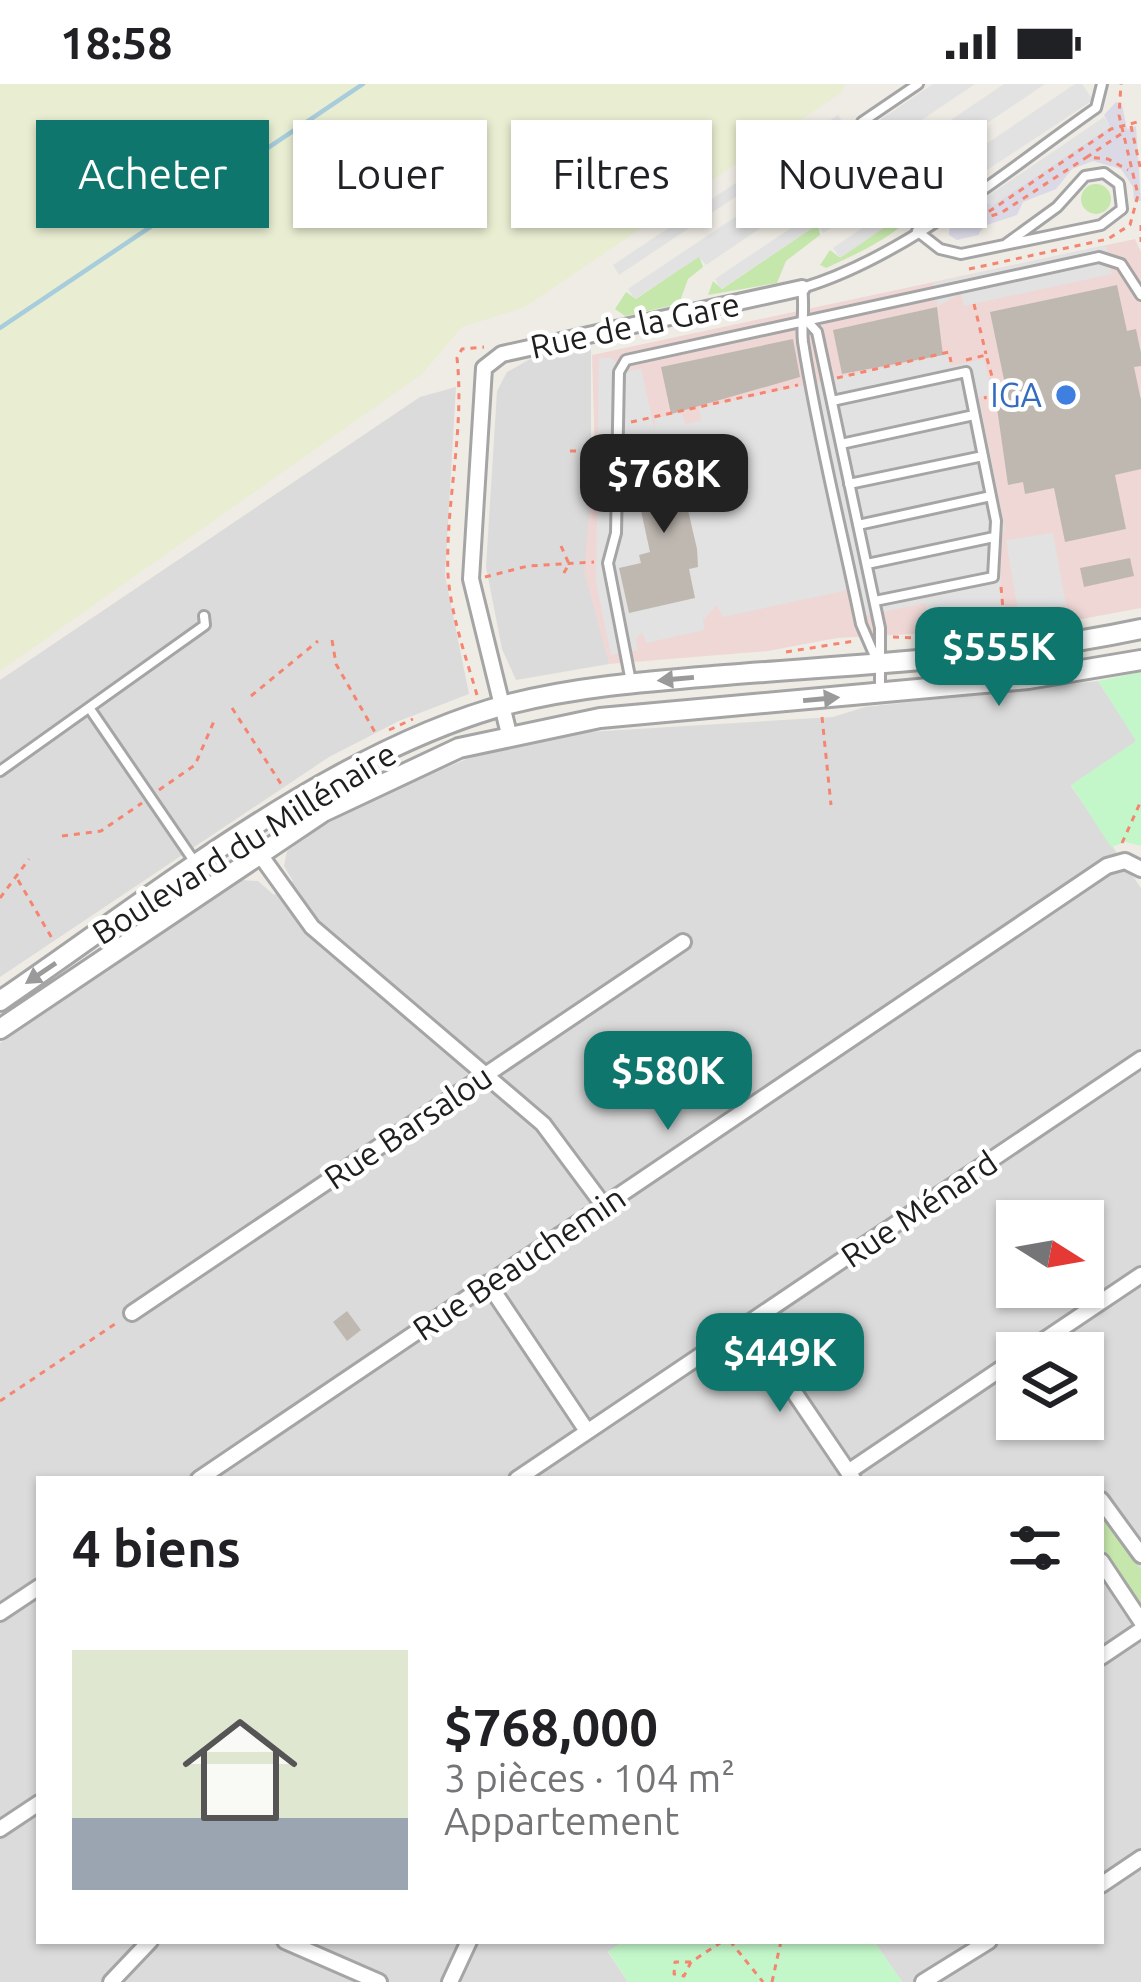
<!DOCTYPE html>
<html lang="fr">
<head>
<meta charset="utf-8">
<style>
  body { margin:0; font-family:Ubuntu,sans-serif; background:#f6f6f6; color:#202124; height:100vh; display:flex; flex-direction:column; font-size:45px; white-space:nowrap }
  * { box-sizing:border-box; margin:0 }
  p { font-size:39px; color:#757577 }
  .icon { flex:none; width:66px; height:66px; fill:none; stroke:currentColor; stroke-width:2; stroke-linecap:round; stroke-linejoin:round }
  .map { position:relative; flex:1; overflow:hidden }
  .side { position:absolute; left:36px; top:1392px; width:1068px; height:468px; display:flex; flex-direction:column; background:#fff; border-radius:0px; box-shadow:0 3px 9px #0004 }
  .side>* { flex:none }
  .hud { position:absolute; left:36px; top:36px; width:1071px; height:108px; display:flex; gap:24px }
  .needle { width:78px; rotate:101deg }
  .tools { position:absolute; left:996px; top:1116px; display:grid; gap:24px }
  .tools a { display:grid; place-items:center; width:108px; height:108px; border-radius:0px; background:#fff; box-shadow:0 3px 9px #0004; font-size:60px }
  .price { position:absolute; translate:-50% -102px; padding:0 27px; border-radius:24px; background:#0f766e; color:#fff; font-size:39px; line-height:78px; filter:drop-shadow(0 3px 6px #0008) }
  .price::after { content:''; position:absolute; left:50%; top:72px; width:36px; height:27px; margin-left:-18px; background:inherit; clip-path:polygon(0 0,100% 0,50% 100%) }
  .price.on { background:#222; color:#fff }
  ul { padding:0; list-style:none }
  li { display:flex; align-items:center; gap:36px; height:300px; padding:0 36px }
  li+li { border-top:3px solid #e0e0e0 }
  li span { display:grid; place-items:center; flex:none; width:336px; height:240px; border-radius:0px; color:#555 }
  li>.icon { margin-inline-start:auto }
  span .icon { width:144px; height:144px; fill:#fffc; stroke-width:1 }
  li b { font-size:51px }
  h2 { display:flex; justify-content:space-between; align-items:center; height:144px; padding:0 36px; font-size:51px }
  .tag { padding:0 42px; border-radius:0px; background:#fff; box-shadow:0 3px 9px #0004; font-size:42px; line-height:108px }
  .tag.on { background:#0f766e; color:#fff }
  .status { display:flex; justify-content:space-between; align-items:center; height:84px; padding:0 60px; background:#fff; direction:ltr }
  .status svg { height:33px; fill:currentColor }
  .map>svg:first-child { display:block }
  .residential { fill:#dcdbdb; fill-rule:evenodd }
  .commercial { fill:#efd7d5 }
  .farmland { fill:#e9edd1 }
  .grass { fill:#c6e7ac }
  .park { fill:#c3f7ca }
  .parking { fill:#e2e2e2; fill-rule:evenodd }
  .plaza { fill:#dad9e5 }
  .lines { fill:none; stroke-linecap:round; stroke-linejoin:round }
  .stream { stroke:#a7ccdb; stroke-width:4.5 }
  .building { fill:#bfb8b1 }
  .service-casing { stroke:#a5a5a5; stroke-width:14 }
  .minor-casing { stroke:#a5a5a5; stroke-width:20 }
  .tertiary-casing { stroke:#a5a5a5; stroke-width:24 }
  .path { stroke:#f58570; stroke-width:3; stroke-dasharray:6 6; stroke-linecap:butt }
  .service { stroke:#fff; stroke-width:8 }
  .minor { stroke:#fff; stroke-width:14 }
  .tertiary { stroke:#fff; stroke-width:18 }
  .oneway { fill:#9a9a9a }
  .shop-dot { fill:#3f7fe0; stroke:#fff; stroke-width:4.5 }
  .labels { text-anchor:middle; stroke-width:9; stroke-linejoin:round; paint-order:stroke }
  .street-label { font-size:33px; fill:#1e1e1e; stroke:#fff }
  .shop-label { font-size:33px; fill:#366cbe; stroke:#fff; text-anchor:end }
</style>
</head>
<body>
<div class="status"><b>18:58</b><svg viewBox="0 0 49 12"><path d="M0 12V9h3v3zM5 12V6h3v6zM10 12V3h3v9zM15 12V0h3v12zM26 1h20v11H26zM47 4h2v5h-2z"/></svg></div>
<div class="map">
<svg width="1141" height="1898" viewBox="0 0 1141 1898">
  <rect width="100%" height="100%" fill="#efece5"/>
  <!-- residential -->
  <path class="residential" d="M591,261V425L609,580L516,596L502,565L486,483L497,307L507,288L532,274Z
    M456,303L445,491L469,610L399,637L329,673L0,893V596L420,313Z
    M1098,597L1137,657L1071,702L1141,804V1898H902L874,1857H1101V1395H39V1857H624L608,1868L628,1898H0V959L242,796L258,797L274,811L293,797L284,782L287,767L323,742L372,715L469,674L572,649L833,633L865,623ZM1017,1137H1083V1203H1017ZM1017,1269H1083V1335H1017Z"/>
  <!-- commercial -->
  <path class="commercial" d="M1135,155L1141,168V524L1039,543L837,554L768,567L609,580L584,487L595,371L592,271Z"/>
  <!-- farmland -->
  <path class="farmland" d="M0,0H845L842,8L525,223L462,243L422,290L0,587Z"/>
  <!-- grass -->
  <path class="grass" d="M1081 115a15 15 0 1 1 30 0a15 15 0 1 1-30 0Z
    M897,121L907,138C882,158 855,171 826,184L820,181L830,166L839,173L899,132Z
    M818,140L820,151L786,177L777,199L708,211L713,197L722,205Z
    M699,172L703,183L688,195L679,220L625,232L615,225L626,208L636,215Z
    M1101,1426L1141,1486V1521L1101,1462Z"/>
  <!-- park -->
  <path class="park" d="M1141,588V762L1126,758L1111,763L1071,701L1136,657L1098,597Z
    M624,1857H874L902,1898H628L608,1867Z"/>
  <!-- parking -->
  <path class="parking" d="M933,0H975L892,56L880,36Z
    M1004,0H1045L915,88L902,69Z
    M1075,0H1082L1093,16L972,96L967,88L935,109L928,99Z
    M838,31L844,40L619,191L613,181Z
    M1104,33L1110,43L991,123L985,114Z
    M853,54L866,73L706,181L699,173L635,215L628,205Z
    M876,87L888,107L823,149L817,141L721,205L715,195Z
    M893,123L900,133L840,174L833,164Z
    M1106,161L1112,190L964,222L961,209L938,222L933,199Z
    M947,270L951,282L984,275L992,310L979,313L1005,446L1000,451L1001,526L925,533L926,519L854,534L848,506L723,533L717,521L703,536L705,546L646,559L642,548L636,555L638,566L611,571L596,499L599,274H611L629,287L641,285L655,347V334L682,329L685,340L701,337L699,324ZM691,373L701,418L687,422L697,464L698,483L689,485L695,514L629,528L640,471L650,468L633,385Z
    M1053,449L1066,521L1018,527L1006,456Z"/>
  <!-- plaza -->
  <path class="plaza" d="M1116,18L1122,21L1127,45L1136,42L1141,117H1134L1133,103L1121,85L1093,77L1072,85L1056,105L1023,118L1017,131L984,142L978,151L957,156L949,151L951,132L980,113L992,122L1110,43L1104,31Z"/>
  <g class="lines">
    <!-- stream -->
    <path class="stream" d="M0,244L363,0"/>
  </g>
  <!-- building -->
  <path class="building" d="M1117,201L1127,247L1136,245L1141,269V282L1134,283L1141,316V385L1115,391L1126,445L1065,458L1054,404L1025,410L1023,398L1008,401L996,317L1008,315L990,228Z
    M937,223L943,271L842,290L833,246Z
    M793,255L800,293L671,330L661,283Z
    M691,372L701,419L687,422L697,465L698,483L689,485L695,514L629,529L619,484L641,479L639,471L650,468L632,385Z
    M1130,474L1134,492L1084,503L1080,484Z
    M347,1227L361,1246L347,1257L333,1238Z"/>
  <g class="lines">
    <!-- service casing -->
    <g class="service-casing">
      <path id="service" d="M918,0L862,38L930,138
        M917,147L940,165L961,170L1101,141L1122,125L1119,100L1104,89L1085,92L1057,123L1006,160
        M808,238L817,248L880,544V609
        M832,317L966,288L996,437L993,493L875,517
        M841,360L974,331
        M849,400L983,372
        M858,441L991,412
        M867,480L994,453
        M877,577L861,540C842,447 818,353 803,258C801,241 805,223 802,204C906,173 1007,86 1096,24L1102,0
        M631,598L608,479L616,449L619,288L626,276L1099,173L1121,180L1141,211
        M90,625L194,777
        M0,687L205,541L204,532"/>
    </g>
    <!-- minor casing -->
    <g class="minor-casing">
      <path id="minor" d="M509,650L471,495L484,284L502,270L802,204
        M246,751L312,843L543,1040L604,1122
        M488,1199L587,1347
        M132,1229L683,858
        M748,1240L853,1395
        M1025,1269L1141,1191
        M848,1388L1017,1274
        M199,1395L1107,782L1125,777L1141,785
        M517,1395L1141,975
        M1101,1416L1141,1471
        M1101,1477L1141,1537
        M0,1529L39,1503
        M1101,1573L1141,1546
        M0,1745L39,1719
        M1101,1801L1141,1774
        M285,1857L379,1898
        M111,1898L150,1857
        M450,1898L469,1857
        M923,1898L989,1857"/>
    </g>
    <!-- tertiary casing -->
    <g class="tertiary-casing">
      <path id="tertiary" d="M0,917C153,813 330,668 509,620C580,602 652,597 725,591C864,580 1005,574 1141,545
        M0,945L323,728L459,664L600,634L1028,595L1141,576"/>
    </g>
    <!-- path -->
    <path class="path" d="M1131,42L1141,87
      M1121,50L1087,73L1108,75L1128,86
      M980,135L1001,129L1087,73
      M956,140L975,137L1111,45L1141,37
      M1141,141V158
      M969,185L1108,155L1130,141L1138,111L1119,31L1121,0
      M974,220L986,270
      M966,276L986,271L997,310L984,314
      M837,294L949,268L951,278
      M631,338L798,301
      M570,367H607
      M561,462L569,480L562,492
      M485,493L528,482L594,478
      M1001,503L1005,547
      M893,553L949,555
      M332,556L336,580L376,650
      M786,568L854,557
      M477,611C466,573 451,532 448,491C445,419 465,348 457,274L462,265L484,263
      M251,612L318,557
      M232,624L283,703
      M822,633L831,721
      M389,646L413,635
      M159,706L195,681L215,635
      M62,752L101,747L142,719
      M1122,759L1141,717
      M18,796L53,856
      M0,814L29,775
      M0,1317L118,1238
      M730,1857L763,1898
      M691,1878H675L674,1890L684,1892L691,1878L723,1857
      M772,1898L781,1857"/>
    <!-- service -->
    <use href="#service" class="service"/>
    <!-- minor -->
    <use href="#minor" class="minor"/>
    <!-- tertiary -->
    <use href="#tertiary" class="tertiary"/>
  </g>
  <!-- one-way arrows -->
  <defs><path id="oneway-solid" d="M-6-.8H1V-3.2L6.5 0L1 3.2V.8H-6Z" transform="scale(3)"/></defs>
  <g class="oneway">
    <use href="#oneway-solid" transform="translate(676 595) rotate(175)"/>
    <use href="#oneway-solid" transform="translate(821 615) rotate(-5)"/>
    <use href="#oneway-solid" transform="translate(41 889) rotate(146)"/>
  </g>
  <!-- markers -->
  <circle class="shop-dot" cx="1066" cy="311" r="12"/>
  <g class="labels">
    <!-- street labels -->
    <g class="street-label">
      <text transform="translate(635 241) rotate(-12)" y="12">Rue de la Gare</text>
      <text transform="translate(244 759) rotate(-32)" y="12">Boulevard du Millénaire</text>
      <text transform="translate(408 1043) rotate(-34)" y="12">Rue Barsalou</text>
      <text transform="translate(919 1125) rotate(-34)" y="12">Rue Ménard</text>
      <text transform="translate(519 1179) rotate(-34)" y="12">Rue Beauchemin</text>
    </g>
    <!-- shop labels -->
    <g class="shop-label">
      <text x="1042" y="323">IGA</text>
    </g>
  </g>
</svg>
<div class="tools">
<a><svg class="needle" viewBox="-14 -14 28 28"><path d="M0-13l5 13h-10z" fill="#e53935"/><path d="M0 13l5-13h-10z" fill="#757577"/></svg></a>
<a><svg class="icon" aria-label="layers" viewBox="0 0 24 24"><path d="M12 4l9 5-9 5-9-5zM3 14l9 5 9-5"/></svg></a>
</div>
<b class="price on" style="left:664px;top:452px">$768K</b>
<b class="price" style="left:999px;top:625px">$555K</b>
<b class="price" style="left:668px;top:1049px">$580K</b>
<b class="price" style="left:780px;top:1331px">$449K</b>
<div class="hud">
<a class="tag on">Acheter</a>
<a class="tag">Louer</a>
<a class="tag">Filtres</a>
<a class="tag">Nouveau</a>
</div>
<section class="side">
<h2>4 biens<svg class="icon" aria-label="filters" viewBox="0 0 24 24"><path d="M4 7h16M4 17h16"/><circle cx="9" cy="7" r="2"/><circle cx="15" cy="17" r="2"/></svg></h2>
<ul>
<li><span style="background:linear-gradient(#dfe7d0 70%,#9aa5b1 0)"><svg class="icon" aria-label="home" viewBox="0 0 24 24"><path d="M3 11l9-7 9 7M6 9v11h12V9"/></svg></span><div><b>$768,000</b><p>3 pièces · 104 m²</p><p>Appartement</p></div></li>
</ul>
</section>
</div>
</body>
</html>
